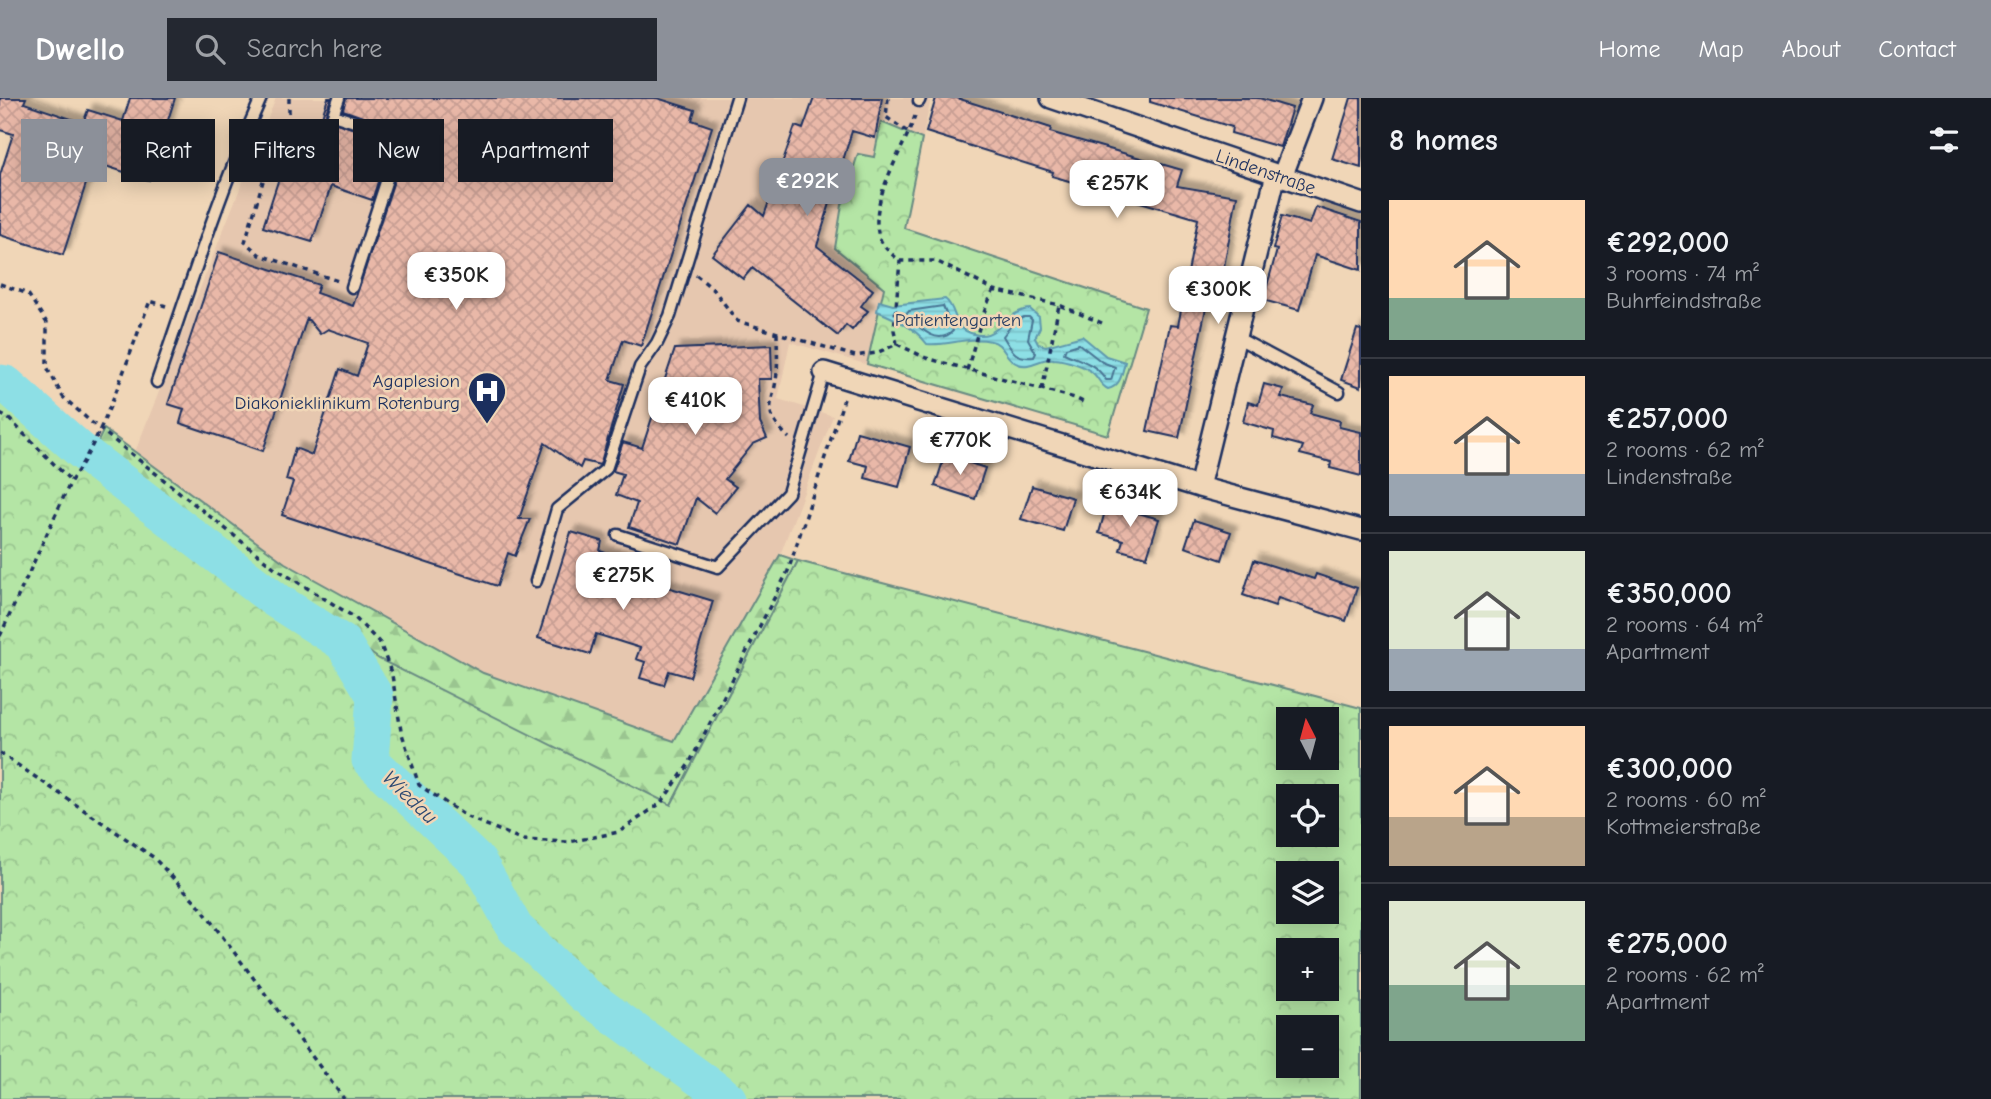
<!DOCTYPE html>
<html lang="en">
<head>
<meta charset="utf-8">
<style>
  body { margin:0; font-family:"Comic Neue",sans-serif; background:#242831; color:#f1f3f6; height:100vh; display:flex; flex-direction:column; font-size:26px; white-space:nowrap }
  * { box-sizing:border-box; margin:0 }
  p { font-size:23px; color:#9ea1a6 }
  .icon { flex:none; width:38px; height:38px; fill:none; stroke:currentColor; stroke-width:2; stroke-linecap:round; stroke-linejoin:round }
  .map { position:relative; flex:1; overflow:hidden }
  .drawer { display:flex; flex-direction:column; background:#171b24; width:630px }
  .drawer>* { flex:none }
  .banner { position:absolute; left:21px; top:21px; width:665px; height:63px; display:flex; gap:14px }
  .needle { width:46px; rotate:354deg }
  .controls { position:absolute; left:1276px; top:609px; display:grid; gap:14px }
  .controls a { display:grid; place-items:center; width:63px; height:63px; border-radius:0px; background:#171b24; box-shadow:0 4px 18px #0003; font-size:35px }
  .price { position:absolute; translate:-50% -60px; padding:0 16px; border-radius:14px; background:#fff; color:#222; font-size:23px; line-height:46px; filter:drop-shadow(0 2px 4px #0008) }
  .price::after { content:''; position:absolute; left:50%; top:42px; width:21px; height:16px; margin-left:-10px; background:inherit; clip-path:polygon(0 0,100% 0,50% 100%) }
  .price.on { background:#8c9099; color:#fff }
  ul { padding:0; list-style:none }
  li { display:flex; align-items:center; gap:21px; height:175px; padding:0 28px }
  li+li { border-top:2px solid #363941 }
  li span { display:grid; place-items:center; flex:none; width:196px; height:140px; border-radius:0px; color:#555 }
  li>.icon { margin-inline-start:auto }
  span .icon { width:84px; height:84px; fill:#fffc; stroke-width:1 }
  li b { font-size:30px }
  h2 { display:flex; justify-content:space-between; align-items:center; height:84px; padding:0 28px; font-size:30px }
  .chip { padding:0 24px; border-radius:0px; background:#171b24; box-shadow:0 4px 18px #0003; font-size:24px; line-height:63px }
  .chip.on { background:#8c9099; color:#fff }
  header { display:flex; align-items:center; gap:42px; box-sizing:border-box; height:98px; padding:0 35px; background:#8c9099; color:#fff }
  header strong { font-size:33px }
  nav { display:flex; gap:38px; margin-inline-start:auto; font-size:24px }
  .search { width:490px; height:63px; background:#242831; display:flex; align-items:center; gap:18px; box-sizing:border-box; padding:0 24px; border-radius:0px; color:#9ea1a6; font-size:26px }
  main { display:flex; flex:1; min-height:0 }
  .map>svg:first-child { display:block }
  .built { fill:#e6c7af }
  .forest { fill:url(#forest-firs); stroke:#688a82; stroke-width:2 }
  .park { fill:url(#park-crowns); stroke:#688a82; stroke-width:2; fill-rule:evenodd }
  .water { fill:url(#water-rules); stroke:#5f99af; stroke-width:2 }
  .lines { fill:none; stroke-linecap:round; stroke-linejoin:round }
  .shore { stroke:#497594; stroke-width:2 }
  .river { stroke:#8ddfe5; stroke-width:37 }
  .building { fill:url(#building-cross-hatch); stroke:#1b2f5e; stroke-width:2; filter:url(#shadow) }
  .service-casing { stroke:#1b2f5e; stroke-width:15 }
  .minor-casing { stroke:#1b2f5e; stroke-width:24 }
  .path { stroke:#1b2f5e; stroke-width:3.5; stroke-dasharray:5 5; stroke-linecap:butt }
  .service { stroke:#f0d6b7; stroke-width:10 }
  .minor { stroke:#f0d6b7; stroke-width:19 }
  .labels { text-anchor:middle; stroke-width:5; stroke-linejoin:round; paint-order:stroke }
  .street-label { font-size:19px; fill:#1b2f5e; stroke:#f0d6b7 }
  .park-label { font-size:19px; fill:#2a4165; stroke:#f0d6b7 }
  .poi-label { font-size:19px; fill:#1b2f5e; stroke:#f0d6b7; text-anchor:end }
  .water-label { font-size:21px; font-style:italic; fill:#2c4972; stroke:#f0d6b7 }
</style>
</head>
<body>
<header>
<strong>Dwello</strong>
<div class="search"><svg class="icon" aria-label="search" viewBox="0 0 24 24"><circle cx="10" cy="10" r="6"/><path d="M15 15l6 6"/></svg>Search here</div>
<nav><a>Home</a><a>Map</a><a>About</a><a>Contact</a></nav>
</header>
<main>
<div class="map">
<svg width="1361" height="1001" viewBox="0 0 1361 1001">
  <defs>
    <pattern id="forest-firs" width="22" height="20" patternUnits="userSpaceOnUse" patternTransform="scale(1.75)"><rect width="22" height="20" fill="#b4e5a5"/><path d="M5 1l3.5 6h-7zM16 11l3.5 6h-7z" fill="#9ac590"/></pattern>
    <pattern id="park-crowns" width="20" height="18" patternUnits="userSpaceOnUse" patternTransform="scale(1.75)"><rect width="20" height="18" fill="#b4e5a5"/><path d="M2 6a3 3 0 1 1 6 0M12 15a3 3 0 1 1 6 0" fill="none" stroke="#9ac590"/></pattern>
    <pattern id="water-rules" width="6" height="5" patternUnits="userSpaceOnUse" patternTransform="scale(1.75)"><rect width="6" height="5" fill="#8ddfe5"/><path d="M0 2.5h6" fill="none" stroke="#79c0c7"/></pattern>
    <pattern id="building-cross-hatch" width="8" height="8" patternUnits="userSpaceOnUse" patternTransform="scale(1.75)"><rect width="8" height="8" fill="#e9b8a8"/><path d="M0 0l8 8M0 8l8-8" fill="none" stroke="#c79e93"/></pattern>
    <filter id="shadow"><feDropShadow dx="6" dy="-6" stdDeviation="2" flood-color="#0004"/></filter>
  </defs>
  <rect width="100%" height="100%" fill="#f0d6b7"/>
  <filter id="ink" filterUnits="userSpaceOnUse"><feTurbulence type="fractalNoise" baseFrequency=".0143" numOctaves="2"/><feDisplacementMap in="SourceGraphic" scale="14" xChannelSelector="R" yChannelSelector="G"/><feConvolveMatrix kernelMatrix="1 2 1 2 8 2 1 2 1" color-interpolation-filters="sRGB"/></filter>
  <g filter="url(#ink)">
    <!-- built -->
    <path class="built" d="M276,0H931L904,130L1146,210L1108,337L790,244L778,301L833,318L780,457L674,644L483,575L285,465L135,354Z"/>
    <!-- forest -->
    <path class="forest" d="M104,331L285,465L483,575L674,643L780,457L798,463L671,707L0,547Z"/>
    <!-- park -->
    <path class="park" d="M881,24L922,41L904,130L1146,210L1108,337L867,266L884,190L835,150L842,107L858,56L874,59Z
      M0,273L11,275L38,296L103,354L266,479L379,561L671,707L798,463L1361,610V1001H0ZM1288,621H1326V660H1288ZM1288,698H1326V737H1288ZM1288,775H1326V814H1288ZM1288,852H1326V891H1288ZM1288,929H1326V968H1288Z"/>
    <!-- water -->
    <path class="water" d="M945,201C956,209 953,226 966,233C998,249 1002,213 1030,211L1039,219L1040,229L1035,240L1038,246L1046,248L1082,238L1106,258L1125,264C1122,275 1121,288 1108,291C1100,287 1100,282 1094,276C1086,268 1066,262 1054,261C1042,259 1030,271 1018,266C1005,262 1004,245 991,243C966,238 950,248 927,246C914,229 896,221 877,213L879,203L893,207Z"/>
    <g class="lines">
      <!-- shore -->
      <path class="shore" d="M943,208L953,233C937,249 919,229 906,217L909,213Z
        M1024,219H1029L1032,222L1028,241L1036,255L1034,259C1015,261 1012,253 1003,238L1014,224Z
        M1079,246L1102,264L1115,269L1111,282H1106C1096,265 1081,263 1064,255L1066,250Z"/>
      <!-- river -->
      <path class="river" d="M0,285L6,286L80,352L274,501L343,545L375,598L370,662L479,765L515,830L584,896L728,1001"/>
    </g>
    <!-- building -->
    <path class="building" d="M0,0H26L24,5L83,25L88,12L123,23L130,0H175L149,82L93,64L63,157L0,137V77L13,36L0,32Z
      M328,0H331L326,15L328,22L384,41L393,37L391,29L343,12L346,0H657L695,12L692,22L712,29L641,248L623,242L610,282L624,286L600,367L583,363L580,370L545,345L519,421H530L515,458L508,455L497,488L282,417L293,384L286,382L295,350L312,357L340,271L357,278L368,245L328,231L320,236L307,220L263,353L180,325L184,311L168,306L219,154L319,187L316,195L353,208L406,46L404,39L397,37L392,41L372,102L331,88L312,144L263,129L282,71L294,67L305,71Z
      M814,0H882L875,40L852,33L817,148L873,192L861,208L868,213L852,232L846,227L838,238L752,170L743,181L712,157L751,107L764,118L795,28L803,31Z
      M936,0H957L1051,30L1050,34L1182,72L1177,88L1237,98L1217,207L1207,205L1179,340L1147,333L1170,227L1178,228L1198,121L1052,78L1053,74L926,34Z
      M1150,0H1259L1292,10L1280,49L1231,35L1232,29L1150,4Z
      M1351,0H1361V70L1332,61Z
      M1316,109L1361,124V172L1315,157L1299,212L1263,202L1277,152L1273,151L1282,118L1310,126Z
      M1357,231L1361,232V289L1341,282Z
      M771,247L772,281H758L760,325L767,340L753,346L725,381L736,389L715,415L696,400L680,446L629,429L637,405L616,397L623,376L613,373L623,344L642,350L675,251Z
      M1264,286L1283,291L1281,299L1313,307L1310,315L1340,323L1339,329L1361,334V378L1330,370L1331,364L1300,356L1303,348L1273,340L1274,333L1243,324L1248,304L1258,307Z
      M857,334L910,349L899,389L865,380L868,368L849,363Z
      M945,357L985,370L975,401L935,388Z
      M1032,388L1073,400L1063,433L1021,421Z
      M1107,406L1159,421L1147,459L1120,452L1123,442L1099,435Z
      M1194,422L1231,434L1222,462L1185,449Z
      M571,434L602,443L600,453L624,461L617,483L658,495L661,487L713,503L690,579L669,573L664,587L640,580L645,564L636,561L640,550L596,536L590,556L538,540Z
      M1254,462L1314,481L1316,476L1357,490L1346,523L1278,500L1275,508L1243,497Z"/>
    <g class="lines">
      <!-- service casing -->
      <g class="service-casing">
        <path id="service" d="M339,0L333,17L386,34
          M919,3L920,0
          M352,189L399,44
          M1236,239L1339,294
          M157,284C190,188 220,92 261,0
          M618,437L718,469L788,395L824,274
          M536,483L557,411L606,371L640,269L657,245L670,218L737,0"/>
      </g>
      <!-- minor casing -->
      <g class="minor-casing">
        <path id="minor" d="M1051,0L1361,105
          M1282,79L1312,0
          M824,274L1199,389L1361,432
          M1199,389L1276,76"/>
      </g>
      <!-- path -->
      <path class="path" d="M289,0V37L284,50L273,63L263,83L245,144L260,157L338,183
        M888,0L886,19L909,35
        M915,18C904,52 868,102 879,138C882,149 892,156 900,163H936L994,192L1059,207L1102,225
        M696,177L714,192L737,223L855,258L876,255L897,246
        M0,186L28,196L47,225V269L63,299L91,324L275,470L354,519L380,545L392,577L401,633L419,687L467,719L523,742L569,744L619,734L661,705L689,666L788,473L844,301
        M777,235C777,248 778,261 777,274C774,309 759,311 789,340
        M897,246L926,260L1075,300L1087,306
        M897,246L894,232L900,163
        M967,272C976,244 980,218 994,192
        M1042,292L1059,207
        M0,316L8,320L71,383
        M0,538L71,383C106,333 127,261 150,203L166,208
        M0,655L153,759L198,806L344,1001"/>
      <!-- service -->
      <use href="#service" class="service"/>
      <!-- minor -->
      <use href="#minor" class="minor"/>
    </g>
  </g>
  <!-- icons -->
  <defs>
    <g id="hospital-pin" transform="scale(2.0125)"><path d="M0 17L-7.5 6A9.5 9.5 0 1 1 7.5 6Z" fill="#1b2f5e" stroke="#f0d6b7"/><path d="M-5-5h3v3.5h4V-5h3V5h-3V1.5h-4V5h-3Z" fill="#fff"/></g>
  </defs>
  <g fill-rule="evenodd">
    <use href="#hospital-pin" x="487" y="293"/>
  </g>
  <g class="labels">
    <!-- street labels -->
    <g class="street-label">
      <text transform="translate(1266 73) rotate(19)" y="7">Lindenstraße</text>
    </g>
    <!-- park labels -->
    <g class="park-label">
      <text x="958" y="228">Patientengarten</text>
    </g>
    <!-- poi labels -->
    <g class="poi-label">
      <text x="460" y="289">Agaplesion<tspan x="460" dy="22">Diakonieklinikum Rotenburg</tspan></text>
    </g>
    <!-- water labels -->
    <g class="water-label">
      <text transform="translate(410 699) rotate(44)" y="7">Wiedau</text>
    </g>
  </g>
</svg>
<div class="controls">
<a><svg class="needle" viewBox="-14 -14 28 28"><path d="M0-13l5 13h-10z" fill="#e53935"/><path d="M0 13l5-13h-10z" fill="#9ea1a6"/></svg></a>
<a><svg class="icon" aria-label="locate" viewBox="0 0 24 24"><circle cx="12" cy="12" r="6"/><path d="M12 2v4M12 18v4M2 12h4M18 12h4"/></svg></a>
<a><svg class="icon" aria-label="layers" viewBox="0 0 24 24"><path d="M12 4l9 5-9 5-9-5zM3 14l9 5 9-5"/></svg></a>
<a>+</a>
<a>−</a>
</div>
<b class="price on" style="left:807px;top:120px">€292K</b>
<b class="price" style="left:1117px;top:122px">€257K</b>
<b class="price" style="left:456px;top:214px">€350K</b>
<b class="price" style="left:1218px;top:228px">€300K</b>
<b class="price" style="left:695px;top:339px">€410K</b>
<b class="price" style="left:960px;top:379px">€770K</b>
<b class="price" style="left:1130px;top:431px">€634K</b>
<b class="price" style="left:623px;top:514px">€275K</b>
<div class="banner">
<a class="chip on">Buy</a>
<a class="chip">Rent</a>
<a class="chip">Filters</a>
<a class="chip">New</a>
<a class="chip">Apartment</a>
</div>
</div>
<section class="drawer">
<h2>8 homes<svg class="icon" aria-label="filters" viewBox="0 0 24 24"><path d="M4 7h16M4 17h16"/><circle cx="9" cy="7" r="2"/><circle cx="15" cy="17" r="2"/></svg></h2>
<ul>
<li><span style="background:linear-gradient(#ffd9b3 70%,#7fa58c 0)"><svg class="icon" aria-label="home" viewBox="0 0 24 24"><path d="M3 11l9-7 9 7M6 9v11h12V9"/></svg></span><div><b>€292,000</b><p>3 rooms · 74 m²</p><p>Buhrfeindstraße</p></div></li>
<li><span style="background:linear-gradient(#ffd9b3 70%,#9aa5b1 0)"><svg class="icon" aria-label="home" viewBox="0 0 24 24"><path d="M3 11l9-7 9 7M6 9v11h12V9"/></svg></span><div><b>€257,000</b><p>2 rooms · 62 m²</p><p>Lindenstraße</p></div></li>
<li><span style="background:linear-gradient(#dfe7d0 70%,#9aa5b1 0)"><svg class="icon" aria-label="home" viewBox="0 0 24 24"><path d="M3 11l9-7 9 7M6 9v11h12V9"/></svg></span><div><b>€350,000</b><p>2 rooms · 64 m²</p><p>Apartment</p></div></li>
<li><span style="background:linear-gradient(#ffd9b3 65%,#b9a48a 0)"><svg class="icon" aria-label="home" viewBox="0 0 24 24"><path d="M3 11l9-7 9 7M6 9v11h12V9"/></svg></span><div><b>€300,000</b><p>2 rooms · 60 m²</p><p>Kottmeierstraße</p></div></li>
<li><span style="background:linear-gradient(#dfe7d0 60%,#7fa58c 0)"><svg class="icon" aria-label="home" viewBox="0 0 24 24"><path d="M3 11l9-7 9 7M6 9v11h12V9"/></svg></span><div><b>€275,000</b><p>2 rooms · 62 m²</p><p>Apartment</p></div></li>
</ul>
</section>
</main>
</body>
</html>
